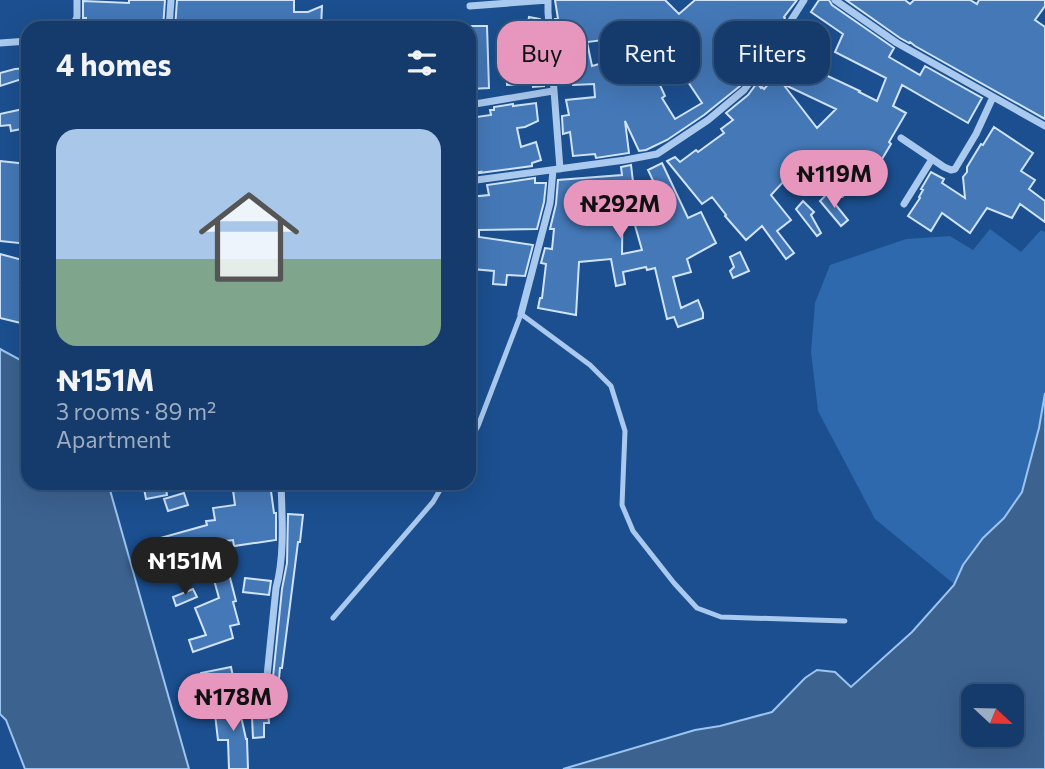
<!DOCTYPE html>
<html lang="en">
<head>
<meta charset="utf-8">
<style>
  body { margin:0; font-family:Commissioner,sans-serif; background:#1d4271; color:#f1f3f6; height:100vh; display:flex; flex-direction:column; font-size:26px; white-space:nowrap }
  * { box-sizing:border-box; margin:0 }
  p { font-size:23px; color:#9dadc1 }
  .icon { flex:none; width:38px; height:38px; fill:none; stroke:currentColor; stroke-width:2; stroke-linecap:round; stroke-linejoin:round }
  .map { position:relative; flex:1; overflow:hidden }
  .panel { position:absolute; left:21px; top:21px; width:455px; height:469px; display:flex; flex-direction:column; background:#143b6b; border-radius:21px; box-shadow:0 7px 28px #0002,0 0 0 2px #33557e }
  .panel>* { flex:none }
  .banner { position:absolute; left:497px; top:21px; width:443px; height:63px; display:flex; gap:14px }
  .needle { width:46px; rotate:112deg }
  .controls { position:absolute; left:961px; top:684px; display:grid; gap:14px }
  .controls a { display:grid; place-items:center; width:63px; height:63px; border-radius:14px; background:#143b6b; box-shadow:0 7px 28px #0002,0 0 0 2px #33557e; font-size:35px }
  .price { position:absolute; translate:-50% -60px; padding:0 16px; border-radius:24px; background:#e797bd; color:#111; font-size:23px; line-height:46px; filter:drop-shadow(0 2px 4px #0008) }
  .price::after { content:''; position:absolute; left:50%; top:42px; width:21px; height:16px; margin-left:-10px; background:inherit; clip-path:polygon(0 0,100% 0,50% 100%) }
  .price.on { background:#222; color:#fff }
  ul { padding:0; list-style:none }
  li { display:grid; align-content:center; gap:14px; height:371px; padding:0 35px }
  li span { display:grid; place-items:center; height:217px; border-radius:21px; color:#555 }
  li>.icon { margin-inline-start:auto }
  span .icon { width:126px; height:126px; fill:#fffc; stroke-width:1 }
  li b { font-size:30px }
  h2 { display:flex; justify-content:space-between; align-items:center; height:84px; padding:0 35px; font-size:30px }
  .chip { padding:0 24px; border-radius:21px; background:#143b6b; box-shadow:0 7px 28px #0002,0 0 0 2px #33557e; font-size:24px; line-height:63px }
  .chip.on { background:#e797bd; color:#111 }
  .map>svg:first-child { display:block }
  .green { fill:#2e69ad }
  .water { fill:#3c6290; stroke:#9cc4f0; stroke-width:2; fill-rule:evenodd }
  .building { fill:#4478b7; stroke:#cfe3fa; stroke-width:2; fill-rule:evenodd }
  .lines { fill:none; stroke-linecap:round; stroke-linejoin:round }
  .service { stroke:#a9c9ee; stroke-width:5 }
  .minor { stroke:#a9c9ee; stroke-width:7 }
</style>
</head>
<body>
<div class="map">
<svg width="1045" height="769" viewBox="0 0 1045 769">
  <rect width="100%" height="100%" fill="#1b4f8f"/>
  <!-- green -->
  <path class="green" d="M990,229L1021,252L1041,230L1045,232V393L1039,428L1022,492L1004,518L983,538L963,565L954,584L875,519L818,411L811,352L815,303L830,265L906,239L950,236L973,250Z"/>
  <!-- water -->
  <path class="water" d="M0,349L28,364V483H108L189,769H25L6,720L0,714Z
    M1045,393V769H563L695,730L720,726L772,712L805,678L817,670L835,672L851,687L912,632L954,585L963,565L983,538L1004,518L1022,492L1039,428ZM973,696H1012V735H973Z"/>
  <!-- building -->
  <path class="building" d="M129,0H165L163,28H86V18H83V1L129,3Z
    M177,0H294V12H308L322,6L321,28H175Z
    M555,0H665L679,14L695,0H797L784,17L785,18L757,62L717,34L749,73L740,86L704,115L667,140L646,150L639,151L625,121L629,153L596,158L595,154L573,156L570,132L563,134L562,116L569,115L566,100L595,97L594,84L573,85L567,50L559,51L558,46H557L555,19H558ZM603,40L610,61L592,66L587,42ZM670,55L702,103L675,119L662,98L665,96L653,70L658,67L656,63Z
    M819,0H829L832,5L894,48L889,57L920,75L925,66L982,98L968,123L902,85L893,106L906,113L889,142L891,144L879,164L842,197L829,192L833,189L818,172L809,181L797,167L771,195L791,220L777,231L794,253L786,259L762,226L746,240L725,216L726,215L712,197L702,204L667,161L675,157L680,162L696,150L698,152L724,133L721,129L733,120L726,113L748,95L757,83L761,88L762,87L764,89L778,73L776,72L801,28L830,46L817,71L860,91L859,92L877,101L886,78L835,52L843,34L811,12ZM783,84L836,109L817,128Z
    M846,0H905L910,4L914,0H970L977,4L979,0H1045V6L1035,20L1045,27V119L915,46L910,42L909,43L900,38Z
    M529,17L540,19V22L543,21L545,47L516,49L543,65L544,86L533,87V83L507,85L505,42L509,45V41L525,40Z
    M469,26H487L489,88L470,89Z
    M28,68V77L0,86V73L15,69Z
    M536,103L538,121L525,127L517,128L521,147L536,142L541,160L532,163V166L479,173L480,172L474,173V170L469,171V118L491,115L490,110H494V107L513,104V106Z
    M23,109L27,128L11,131L10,125L0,126V114Z
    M994,127L1033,153L1021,171L1035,180L1029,189L1045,201V222L1020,204L1012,218L987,208L970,233L942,213L931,231L908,216L920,198L919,197L923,190L921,189L931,172L944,179L942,183L965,198L963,177L967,172V167L981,144L983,145Z
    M0,161L27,164L26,191L28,192V244L0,241Z
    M662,163L688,218L701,212L716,243L687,259L691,272L673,277L681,308L698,300L703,313V318L678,327L674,317L667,319L655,268L647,270L646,267L623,272L625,284L616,286L611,259L579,262L576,315L538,308L540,298H542L546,264L541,263L545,248L552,249L554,229H550L556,204L558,180L622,175L621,167L631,165L636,207L631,208L623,183L622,254L642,250L634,222L668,212L648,170Z
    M535,178V183H546L544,202L537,229L479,230V237L533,245L525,276L507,275L506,285L493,284L494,271L472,269L474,249L469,250V229H471L469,197L489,195L487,185Z
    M827,194L848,220L841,226L820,201Z
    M803,201L814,212L811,215L821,233L817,236L796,209Z
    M740,252L749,271L733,278L730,271L734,267L730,257Z
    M0,254L26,261L20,285L28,286L25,313L28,314L25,324L0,318Z
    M143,483H165L167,495L146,499Z
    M270,484L274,513H276V540L234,546L233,540L209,543L210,547L208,548L214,563L168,578L157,539L207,525L206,521L215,520L213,508L235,505L233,490Z
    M184,493L188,505L168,511L164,499Z
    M288,514L303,515L300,542H298L295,566L282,668H280L277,700L267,699L269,723H264V737L253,738L251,696L268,692L272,687L282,589L287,563Z
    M229,574L236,601L233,602L239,624L230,626L233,638L193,652L189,640L206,635L195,608L219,598L214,580Z
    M245,578L271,581L269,595L243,592Z
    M193,589L197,597L176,606L173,597Z
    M231,667L235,686L214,688L205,691L201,673Z
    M237,698L246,739H247L248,769H229L228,740H218L215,714H219L217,700Z"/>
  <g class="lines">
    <!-- service -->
    <path class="service" d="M469,442L478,426L521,314L590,365L611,386L625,431L622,505L633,531L674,583L697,608L721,617L845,621
      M333,618L433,502L444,483"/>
    <!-- minor -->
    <path class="minor" d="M548,0V12L560,169
      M835,0L897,43L1045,126
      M470,6L548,0
      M72,28L77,17V0
      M169,28L171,0
      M0,43L28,41
      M469,105L553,91
      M901,138L944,167L951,170L955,169L976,134L993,97
      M469,181L625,160L657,154L708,120L744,90L764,63L804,0
      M904,204L932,159
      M521,314L550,203L553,170
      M215,694L252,690L266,686L276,588C285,556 282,516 281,483"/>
  </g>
</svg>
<div class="controls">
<a><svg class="needle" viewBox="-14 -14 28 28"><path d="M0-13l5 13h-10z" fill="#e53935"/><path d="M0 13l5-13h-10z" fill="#9dadc1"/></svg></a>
</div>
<b class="price" style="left:834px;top:210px">₦119M</b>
<b class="price" style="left:620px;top:240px">₦292M</b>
<b class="price on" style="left:185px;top:597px">₦151M</b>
<b class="price" style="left:233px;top:733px">₦178M</b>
<div class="banner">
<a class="chip on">Buy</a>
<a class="chip">Rent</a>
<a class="chip">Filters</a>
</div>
<section class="panel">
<h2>4 homes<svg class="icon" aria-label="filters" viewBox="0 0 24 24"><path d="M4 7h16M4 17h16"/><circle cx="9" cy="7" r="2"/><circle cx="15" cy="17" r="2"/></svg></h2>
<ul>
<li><span style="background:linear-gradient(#a9c7e8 60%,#7fa58c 0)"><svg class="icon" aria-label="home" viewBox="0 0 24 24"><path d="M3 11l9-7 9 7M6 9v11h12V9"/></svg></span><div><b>₦151M</b><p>3 rooms · 89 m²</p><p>Apartment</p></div></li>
</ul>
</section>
</div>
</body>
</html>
